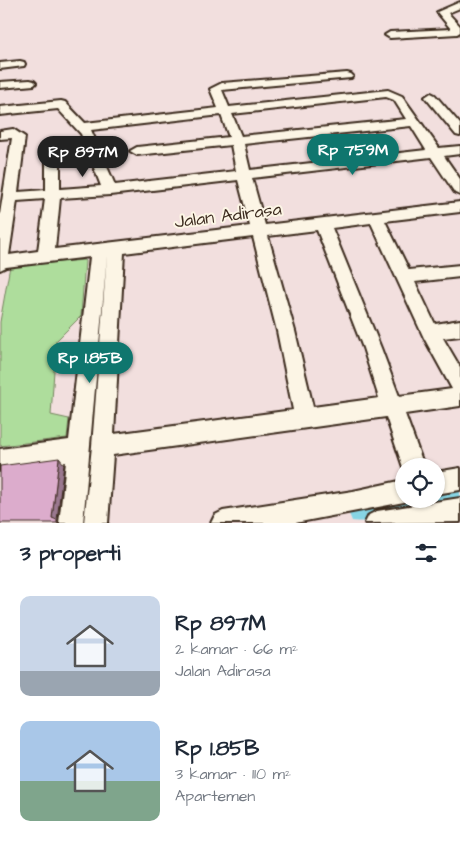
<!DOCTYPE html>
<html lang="id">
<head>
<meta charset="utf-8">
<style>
  body { margin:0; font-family:"Architects Daughter",sans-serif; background:#f6f6f7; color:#1f2937; height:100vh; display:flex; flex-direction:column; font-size:19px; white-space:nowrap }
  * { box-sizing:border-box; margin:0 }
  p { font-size:16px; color:#747a83 }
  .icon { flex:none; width:28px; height:28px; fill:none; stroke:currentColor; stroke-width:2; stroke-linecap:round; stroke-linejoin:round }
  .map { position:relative; height:523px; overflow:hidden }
  .drawer { display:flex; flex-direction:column; background:#fff; flex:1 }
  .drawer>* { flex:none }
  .fabs { position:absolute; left:395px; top:458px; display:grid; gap:10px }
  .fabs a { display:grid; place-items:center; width:50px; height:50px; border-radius:50%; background:#fff; box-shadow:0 1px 4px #0004; font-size:25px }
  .price { position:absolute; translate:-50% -42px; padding:0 11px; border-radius:18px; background:#0f766e; color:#fff; font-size:16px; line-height:32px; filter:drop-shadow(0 1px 2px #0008) }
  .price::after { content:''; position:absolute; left:50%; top:30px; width:15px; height:11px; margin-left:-8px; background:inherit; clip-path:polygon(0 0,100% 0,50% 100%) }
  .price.active { background:#222; color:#fff }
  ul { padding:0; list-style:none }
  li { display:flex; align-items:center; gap:15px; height:125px; padding:0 20px }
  li span { display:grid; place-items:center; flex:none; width:140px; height:100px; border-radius:10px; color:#555 }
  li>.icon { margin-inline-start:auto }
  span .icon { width:60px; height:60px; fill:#fffc; stroke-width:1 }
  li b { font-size:21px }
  h2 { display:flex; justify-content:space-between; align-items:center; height:60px; padding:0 20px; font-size:21px }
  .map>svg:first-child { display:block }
  .green { fill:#aedd9c; stroke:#74845d }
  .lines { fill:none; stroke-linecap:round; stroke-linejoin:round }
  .river { fill:#87d5e4; fill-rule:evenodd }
  .street-casing { stroke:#3b2a1e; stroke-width:4 }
  .street { fill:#fcf5e5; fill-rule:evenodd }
  .shaded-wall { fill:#9a788f; stroke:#3b2a1e }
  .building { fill:#dcaccc; stroke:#3b2a1e }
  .labels { text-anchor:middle; stroke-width:4; stroke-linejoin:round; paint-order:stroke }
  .street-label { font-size:18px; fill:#3b2a1e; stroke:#fcf5e5 }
</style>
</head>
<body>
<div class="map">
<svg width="460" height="523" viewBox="0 0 460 523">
  <rect width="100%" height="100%" fill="#f2dfde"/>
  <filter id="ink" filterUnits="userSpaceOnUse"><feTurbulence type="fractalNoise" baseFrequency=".02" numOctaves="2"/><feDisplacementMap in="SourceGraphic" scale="10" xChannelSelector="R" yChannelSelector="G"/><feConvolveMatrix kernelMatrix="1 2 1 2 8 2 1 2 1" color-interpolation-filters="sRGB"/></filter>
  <g filter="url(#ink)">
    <!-- green -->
    <path class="green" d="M85,260L81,316L56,341L51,415L69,419L67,438L0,446V322L10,266Z"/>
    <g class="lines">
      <!-- river -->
      <path class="river" d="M460,475V509L436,513L433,511C414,519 371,523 352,521L347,509L352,497L364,492L404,485V499H436V479Z"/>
      <!-- street casing -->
      <g class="street-casing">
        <path id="street" d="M460,2V8L448,13L460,26V32L457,34L390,38L385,35L390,32L451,29L437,12Z
          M20,61L24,62L25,64L24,66L0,69V63Z
          M347,73L351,74L353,76L351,78L222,90L229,107L388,90L402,96L439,148L460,146V154L444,156L460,179V195L455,193L431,157L252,178L265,225L460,202V212L385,221L409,270L460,265V277L415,282L435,324L460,320V336L443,338L460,367V406L405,414L424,466H404V470L386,417L113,455L108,523H84L92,446L107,255L83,523H59L66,462L0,471V449L69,440L90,257L6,267L0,270V214L12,138L0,139V131L13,129L25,137L18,192L46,190V162L53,158L60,162V189L101,186L81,134L58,109L0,115V107L61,101L65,102L85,123L218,108L210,89L222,83ZM386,97L394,100L406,119L241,136L232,114ZM221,115L229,137L137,147L130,151L137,155L231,145L236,171L115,185L91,130ZM411,126L426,150L250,170L244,144ZM238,180L250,226L55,249L60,198L110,195ZM45,199L38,251L9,255L17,201ZM371,223L424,338L452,389L399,396L381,348L332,228ZM317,230L363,348L379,398L313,407L295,331L268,236ZM253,237L277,331L293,410L114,434L124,253Z
          M30,80L34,81L36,83L34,85L0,88V82Z
          M431,93L435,95L460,124V136L456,135L425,97Z
          M460,468V490L436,494V472Z
          M404,480V499H412L404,502L295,523H211L215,515L223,511L353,491Z
          M460,498V522L365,523L369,515L377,511Z"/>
      </g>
      <!-- street -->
      <use href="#street" class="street"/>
    </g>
    <!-- shaded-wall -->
    <path class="shaded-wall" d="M59,458L64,464L57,520L60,523H57L52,518Z"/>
    <!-- building -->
    <path class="building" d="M59,458L52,518L57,520V523H0V466Z"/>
  </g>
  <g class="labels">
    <!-- street labels -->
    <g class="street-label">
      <text transform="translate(228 215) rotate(-7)" y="6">Jalan Adirasa</text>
    </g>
  </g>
</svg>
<div class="fabs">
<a><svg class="icon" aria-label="locate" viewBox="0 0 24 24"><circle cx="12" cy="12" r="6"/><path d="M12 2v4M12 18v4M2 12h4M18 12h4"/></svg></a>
</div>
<b class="price" style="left:353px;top:176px">Rp 759M</b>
<b class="price active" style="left:83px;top:178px">Rp 897M</b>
<b class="price" style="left:90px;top:384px">Rp 1.85B</b>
</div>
<section class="drawer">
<h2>3 properti<svg class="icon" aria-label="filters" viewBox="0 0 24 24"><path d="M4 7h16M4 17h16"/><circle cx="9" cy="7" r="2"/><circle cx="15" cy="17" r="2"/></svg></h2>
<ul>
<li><span style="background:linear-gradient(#c9d6e8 75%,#9aa5b1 0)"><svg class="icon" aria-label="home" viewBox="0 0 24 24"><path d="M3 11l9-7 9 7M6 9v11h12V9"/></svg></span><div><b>Rp 897M</b><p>2 kamar · 66 m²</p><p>Jalan Adirasa</p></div></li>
<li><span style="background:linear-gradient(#a9c7e8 60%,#7fa58c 0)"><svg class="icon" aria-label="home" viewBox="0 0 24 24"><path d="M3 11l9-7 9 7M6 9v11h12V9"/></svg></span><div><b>Rp 1.85B</b><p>3 kamar · 110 m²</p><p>Apartemen</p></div></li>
</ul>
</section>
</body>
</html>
